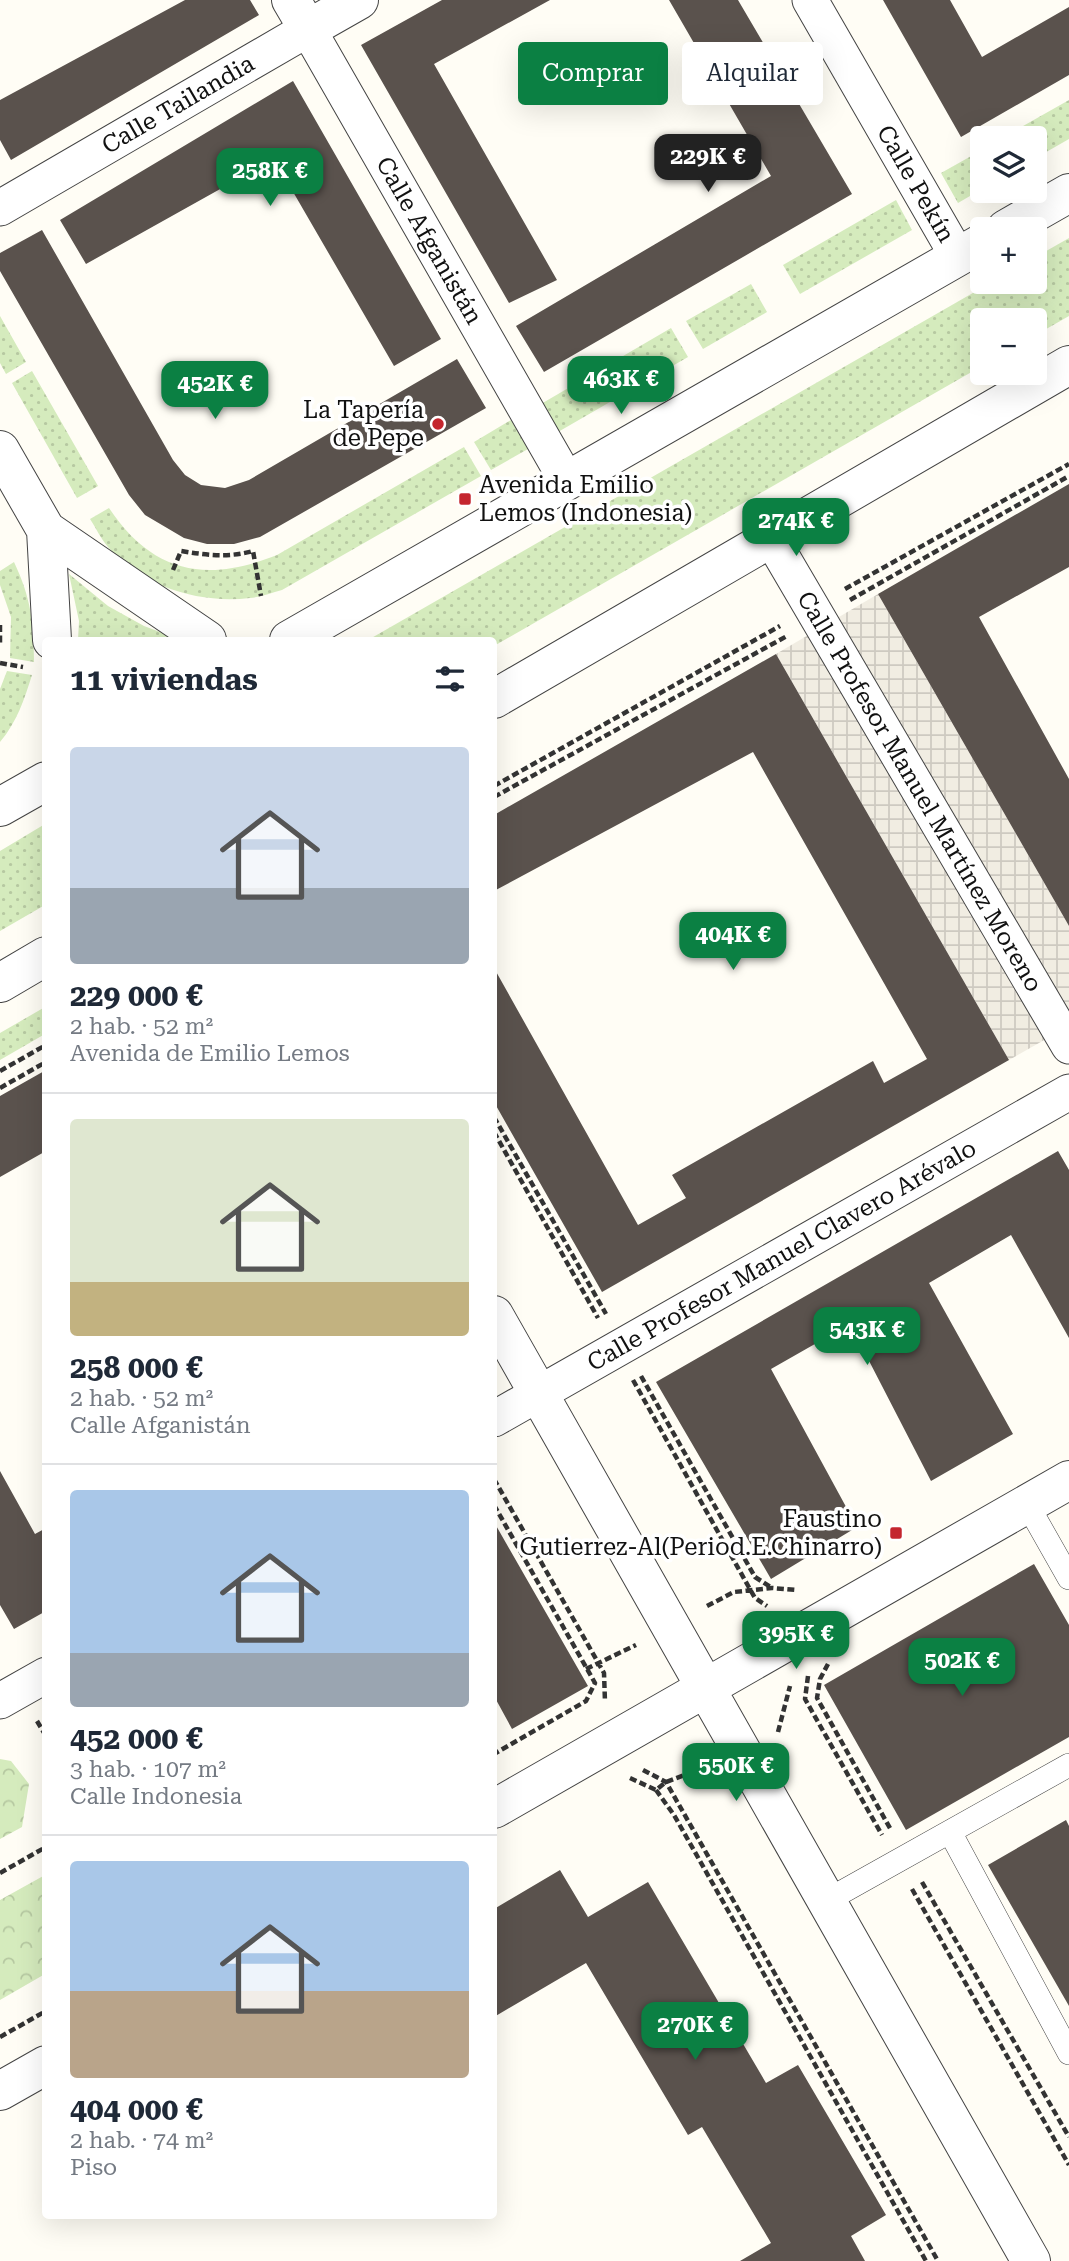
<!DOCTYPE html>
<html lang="es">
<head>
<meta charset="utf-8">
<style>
  body { margin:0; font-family:"Roboto Serif",serif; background:#f6f6f7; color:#1f2937; height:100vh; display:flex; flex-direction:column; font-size:26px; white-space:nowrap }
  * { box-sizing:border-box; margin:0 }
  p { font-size:23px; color:#747a83 }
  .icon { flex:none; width:38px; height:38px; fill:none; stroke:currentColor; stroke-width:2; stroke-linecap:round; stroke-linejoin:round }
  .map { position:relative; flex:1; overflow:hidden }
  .side { position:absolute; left:42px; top:637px; width:455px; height:1582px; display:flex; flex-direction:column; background:#fff; border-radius:7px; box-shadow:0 7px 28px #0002 }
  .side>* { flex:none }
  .top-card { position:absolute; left:518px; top:42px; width:444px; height:63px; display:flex; gap:14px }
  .fabs { position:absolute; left:970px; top:126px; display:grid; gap:14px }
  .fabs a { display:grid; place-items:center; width:77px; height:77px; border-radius:7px; background:#fff; box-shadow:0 7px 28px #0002; font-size:35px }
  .price { position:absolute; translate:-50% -60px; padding:0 16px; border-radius:14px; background:#0b8043; color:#fff; font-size:23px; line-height:46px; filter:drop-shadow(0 2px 4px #0008) }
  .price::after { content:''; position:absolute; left:50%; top:42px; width:21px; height:16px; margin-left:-10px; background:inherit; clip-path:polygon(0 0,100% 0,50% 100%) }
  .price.active { background:#222; color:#fff }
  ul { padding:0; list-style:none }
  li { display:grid; align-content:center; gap:14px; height:371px; padding:0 28px }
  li+li { border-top:2px solid #e0e1e3 }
  li span { display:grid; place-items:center; height:217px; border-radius:7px; color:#555 }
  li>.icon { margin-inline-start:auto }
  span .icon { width:126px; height:126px; fill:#fffc; stroke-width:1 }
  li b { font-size:30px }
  h2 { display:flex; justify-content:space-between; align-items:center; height:84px; padding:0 28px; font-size:30px }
  .pill { padding:0 24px; border-radius:7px; background:#fff; box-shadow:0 7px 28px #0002; font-size:24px; line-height:63px }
  .pill.active { background:#0b8043; color:#fff }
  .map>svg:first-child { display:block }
  .grass { fill:url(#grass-dots) }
  .park { fill:url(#park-crowns) }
  .plaza { fill:url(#plaza-grid) }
  .building { fill:#5a524d }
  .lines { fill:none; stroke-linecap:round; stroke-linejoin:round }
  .service-casing { stroke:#444; stroke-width:24 }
  .pedestrian-casing { stroke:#444; stroke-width:37 }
  .minor-casing { stroke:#444; stroke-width:40 }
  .tertiary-casing { stroke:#444; stroke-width:40 }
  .path { stroke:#333; stroke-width:4.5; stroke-dasharray:7 3.5; stroke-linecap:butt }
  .service { stroke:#fff; stroke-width:23 }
  .pedestrian { stroke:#fff; stroke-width:35 }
  .minor { stroke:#fff; stroke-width:38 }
  .tertiary { stroke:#fff; stroke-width:38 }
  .poi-dot { fill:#c4262e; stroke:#fff; stroke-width:2.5 }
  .labels { text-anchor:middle; stroke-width:7; stroke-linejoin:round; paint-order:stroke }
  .street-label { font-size:24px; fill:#111; stroke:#fff }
  .poi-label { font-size:24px; fill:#111; stroke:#fff; text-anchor:end }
</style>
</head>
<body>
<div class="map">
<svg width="1069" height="2261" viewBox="0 0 1069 2261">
  <defs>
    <pattern id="grass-dots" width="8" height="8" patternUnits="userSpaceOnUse" patternTransform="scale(1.75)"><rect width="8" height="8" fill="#d5ebbd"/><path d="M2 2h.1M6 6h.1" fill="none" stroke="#b6c8a1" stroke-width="1.8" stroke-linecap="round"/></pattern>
    <pattern id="park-crowns" width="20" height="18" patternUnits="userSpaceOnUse" patternTransform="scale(1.75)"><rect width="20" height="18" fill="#d5ebbd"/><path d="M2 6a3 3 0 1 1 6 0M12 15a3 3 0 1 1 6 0" fill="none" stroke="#b6c8a1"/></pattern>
    <pattern id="plaza-grid" width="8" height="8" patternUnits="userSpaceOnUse" patternTransform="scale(1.75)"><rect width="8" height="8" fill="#f1ede2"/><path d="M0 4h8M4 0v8" fill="none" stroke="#cecac1"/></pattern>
  </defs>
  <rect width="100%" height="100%" fill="#fffdf5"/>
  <!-- grass -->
  <path class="grass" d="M1069,100V139L1034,159V138H1002Z
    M982,150V189L958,203L941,173Z
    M896,200L912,230L800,294L783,265Z
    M1069,238V316L1034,336V320H982V366L494,646V640H368L992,282H1034V258Z
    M751,284L767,312L703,349L686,321Z
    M0,316L26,362L6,374L0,363Z
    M671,328L688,357L558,432L541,404Z
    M32,371L98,486L77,498L12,383Z
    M511,420L528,449L491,470L474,442Z
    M464,447L481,476L282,590C271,593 261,597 250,598C199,604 143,587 108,547C101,539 96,528 90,519L109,508C153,574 207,583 277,555Z
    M14,562C31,598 34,623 34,662L10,658L11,617L0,585V571Z
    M69,574L108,606L144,626L176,638V640H78L79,621Z
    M7,671L32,675C24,700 17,722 0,742V689Z
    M45,824V905L0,931V851Z
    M45,1007V1034L0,1060V1033Z"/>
  <!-- park -->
  <path class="park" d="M0,1759L11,1761L29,1784L22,1827L0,1839Z
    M45,1875V1974L0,2000V1900Z"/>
  <!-- plaza -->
  <path class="plaza" d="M878,594L1069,926V1026L1009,1060L776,654Z"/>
  <!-- building -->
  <path class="building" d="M185,0H250L259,15L11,160L0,140V100Z
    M442,0H550L434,64L557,280L509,303L361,45Z
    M669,0H738L852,194L544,372L516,326L771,176Z
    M883,0H950L982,57L1069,7V75L961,137Z
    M293,81L441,339L394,366L274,159L86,264L60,220Z
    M42,230L173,460L185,475L201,485L225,488L249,480L457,359L486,408L260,537L234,544H207L184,538L145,515L129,495L0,271V253Z
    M1069,484V567L979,617L1069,779V926L878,594Z
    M776,654L1009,1060L602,1292L494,1102V968L638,1225L686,1198L672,1175L873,1061L884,1083L927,1059L753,752L494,891V815Z
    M46,1070V1151L0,1177V1096Z
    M1058,1151L1069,1170V1338L1011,1235L929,1283L1013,1434L931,1481L850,1324L771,1369L857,1527L771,1579L656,1382Z
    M0,1471L35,1534L46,1528V1611L14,1629L0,1605Z
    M494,1522L588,1686L512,1729L494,1696Z
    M1034,1564L1069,1625V1737L906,1830L824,1685Z
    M1066,1820L1069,1826V2006L988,1865Z
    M560,1870L588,1917L648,1882L766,2083L798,2065L886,2215L851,2236L865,2261H740L771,2243L702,2127L688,2135L586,1963L494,2017V1909Z"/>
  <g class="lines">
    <!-- service casing -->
    <g class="service-casing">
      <path id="service" d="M1027,1504L1069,1578
        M950,1832L1069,2053
        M826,1901L1069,1765"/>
    </g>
    <!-- pedestrian casing -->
    <g class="pedestrian-casing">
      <g id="pedestrian">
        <path id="s1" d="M810,0L958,257"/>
        <path id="s2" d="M0,208L308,29L567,481"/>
        <path id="s3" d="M771,538L1069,1046"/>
        <path id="s4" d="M494,1419L1069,1092"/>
        <path d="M0,1701L46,1675"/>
      </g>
    </g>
    <!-- minor casing -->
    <g class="minor-casing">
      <path id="minor" d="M291,0L308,29L359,0
        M0,450L46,530L207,640
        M46,530L52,640
        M494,1315L1031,2261
        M494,1809L1069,1480
        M0,2091L46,2065"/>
    </g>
    <!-- tertiary casing -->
    <g class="tertiary-casing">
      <path id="tertiary" d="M1006,229L1069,193
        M289,640L982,243
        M494,699L1069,365
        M0,807L46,781
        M0,983L46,956"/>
    </g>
    <!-- path -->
    <path class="path" d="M173,570L181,551C206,555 228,558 253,551L261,596
      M845,589L1069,464
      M850,600L1069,476
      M0,625V645
      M0,663L23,667
      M494,786L780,626
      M494,797L787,636
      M0,1071L46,1045
      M0,1088L46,1062
      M494,1117L606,1314
      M494,1132L598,1318
      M641,1376L755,1577L772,1588
      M633,1380L751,1591L755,1598L767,1606
      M494,1479L604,1673L605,1702
      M494,1505L595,1683L586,1701L494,1754
      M707,1606L734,1592L772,1588L796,1590
      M828,1664L820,1679L817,1698L891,1830
      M586,1669L636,1645
      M808,1676L805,1699L882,1835
      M37,1721L46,1736
      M778,1732L790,1686
      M643,1770L666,1782L938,2261
      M630,1778L656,1790L666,1782L706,1767
      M656,1790L674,1815L926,2261
      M0,1873L46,1847
      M922,1882L1069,2137
      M912,1889L1069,2165
      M0,2037L46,2011"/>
    <!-- service -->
    <use href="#service" class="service"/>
    <!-- pedestrian -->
    <use href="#pedestrian" class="pedestrian"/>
    <!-- minor -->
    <use href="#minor" class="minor"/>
    <!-- tertiary -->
    <use href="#tertiary" class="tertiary"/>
  </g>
  <!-- markers -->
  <g class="poi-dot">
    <circle cx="438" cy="424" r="7"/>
    <rect x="458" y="492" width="14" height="14" rx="3.5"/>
    <rect x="889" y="1526" width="14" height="14" rx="3.5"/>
  </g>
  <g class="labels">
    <!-- street labels -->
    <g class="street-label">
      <text dy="8" stroke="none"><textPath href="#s2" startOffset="206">Calle Tailandia</textPath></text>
      <text dy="8" stroke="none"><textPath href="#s1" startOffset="212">Calle Pekín</textPath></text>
      <text dy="8" stroke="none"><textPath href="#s2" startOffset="600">Calle Afganistán</textPath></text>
      <text dy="8" stroke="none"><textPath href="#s3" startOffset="294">Calle Profesor Manuel Martínez Moreno</textPath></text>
      <text dy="8" stroke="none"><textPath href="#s4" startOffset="331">Calle Profesor Manuel Clavero Arévalo</textPath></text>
    </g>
    <!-- poi labels -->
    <g class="poi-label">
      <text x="424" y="418">La Tapería<tspan x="424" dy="28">de Pepe</tspan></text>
      <text x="479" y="493" text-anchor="start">Avenida Emilio<tspan x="479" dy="28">Lemos (Indonesia)</tspan></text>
      <text x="882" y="1527">Faustino<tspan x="882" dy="28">Gutierrez-Al(Period.E.Chinarro)</tspan></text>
    </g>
  </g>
</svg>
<div class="fabs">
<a><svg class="icon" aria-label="layers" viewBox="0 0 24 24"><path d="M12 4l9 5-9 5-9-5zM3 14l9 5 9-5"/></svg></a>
<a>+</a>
<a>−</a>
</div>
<b class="price active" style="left:708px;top:194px">229K €</b>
<b class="price" style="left:270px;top:208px">258K €</b>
<b class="price" style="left:621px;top:416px">463K €</b>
<b class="price" style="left:215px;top:421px">452K €</b>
<b class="price" style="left:796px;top:558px">274K €</b>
<b class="price" style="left:733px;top:972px">404K €</b>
<b class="price" style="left:867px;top:1367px">543K €</b>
<b class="price" style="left:796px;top:1671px">395K €</b>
<b class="price" style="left:962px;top:1698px">502K €</b>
<b class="price" style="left:736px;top:1803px">550K €</b>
<b class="price" style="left:695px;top:2062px">270K €</b>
<div class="top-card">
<a class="pill active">Comprar</a>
<a class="pill">Alquilar</a>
</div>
<section class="side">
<h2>11 viviendas<svg class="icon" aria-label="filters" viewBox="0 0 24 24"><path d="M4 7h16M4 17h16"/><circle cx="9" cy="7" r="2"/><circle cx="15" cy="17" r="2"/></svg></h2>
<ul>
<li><span style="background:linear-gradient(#c9d6e8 65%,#9aa5b1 0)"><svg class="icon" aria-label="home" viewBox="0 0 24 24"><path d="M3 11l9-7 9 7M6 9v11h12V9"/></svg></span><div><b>229 000 €</b><p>2 hab. · 52 m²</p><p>Avenida de Emilio Lemos</p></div></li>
<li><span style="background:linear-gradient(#dfe7d0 75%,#c2b280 0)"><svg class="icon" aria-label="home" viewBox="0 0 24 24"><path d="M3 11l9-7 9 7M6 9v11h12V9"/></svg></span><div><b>258 000 €</b><p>2 hab. · 52 m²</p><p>Calle Afganistán</p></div></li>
<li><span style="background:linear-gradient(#a9c7e8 75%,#9aa5b1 0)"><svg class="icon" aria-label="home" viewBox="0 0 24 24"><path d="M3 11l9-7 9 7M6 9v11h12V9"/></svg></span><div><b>452 000 €</b><p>3 hab. · 107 m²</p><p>Calle Indonesia</p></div></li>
<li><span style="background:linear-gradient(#a9c7e8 60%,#b9a48a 0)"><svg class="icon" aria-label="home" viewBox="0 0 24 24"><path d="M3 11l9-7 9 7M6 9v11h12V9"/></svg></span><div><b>404 000 €</b><p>2 hab. · 74 m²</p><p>Piso</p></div></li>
</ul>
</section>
</div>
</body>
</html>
